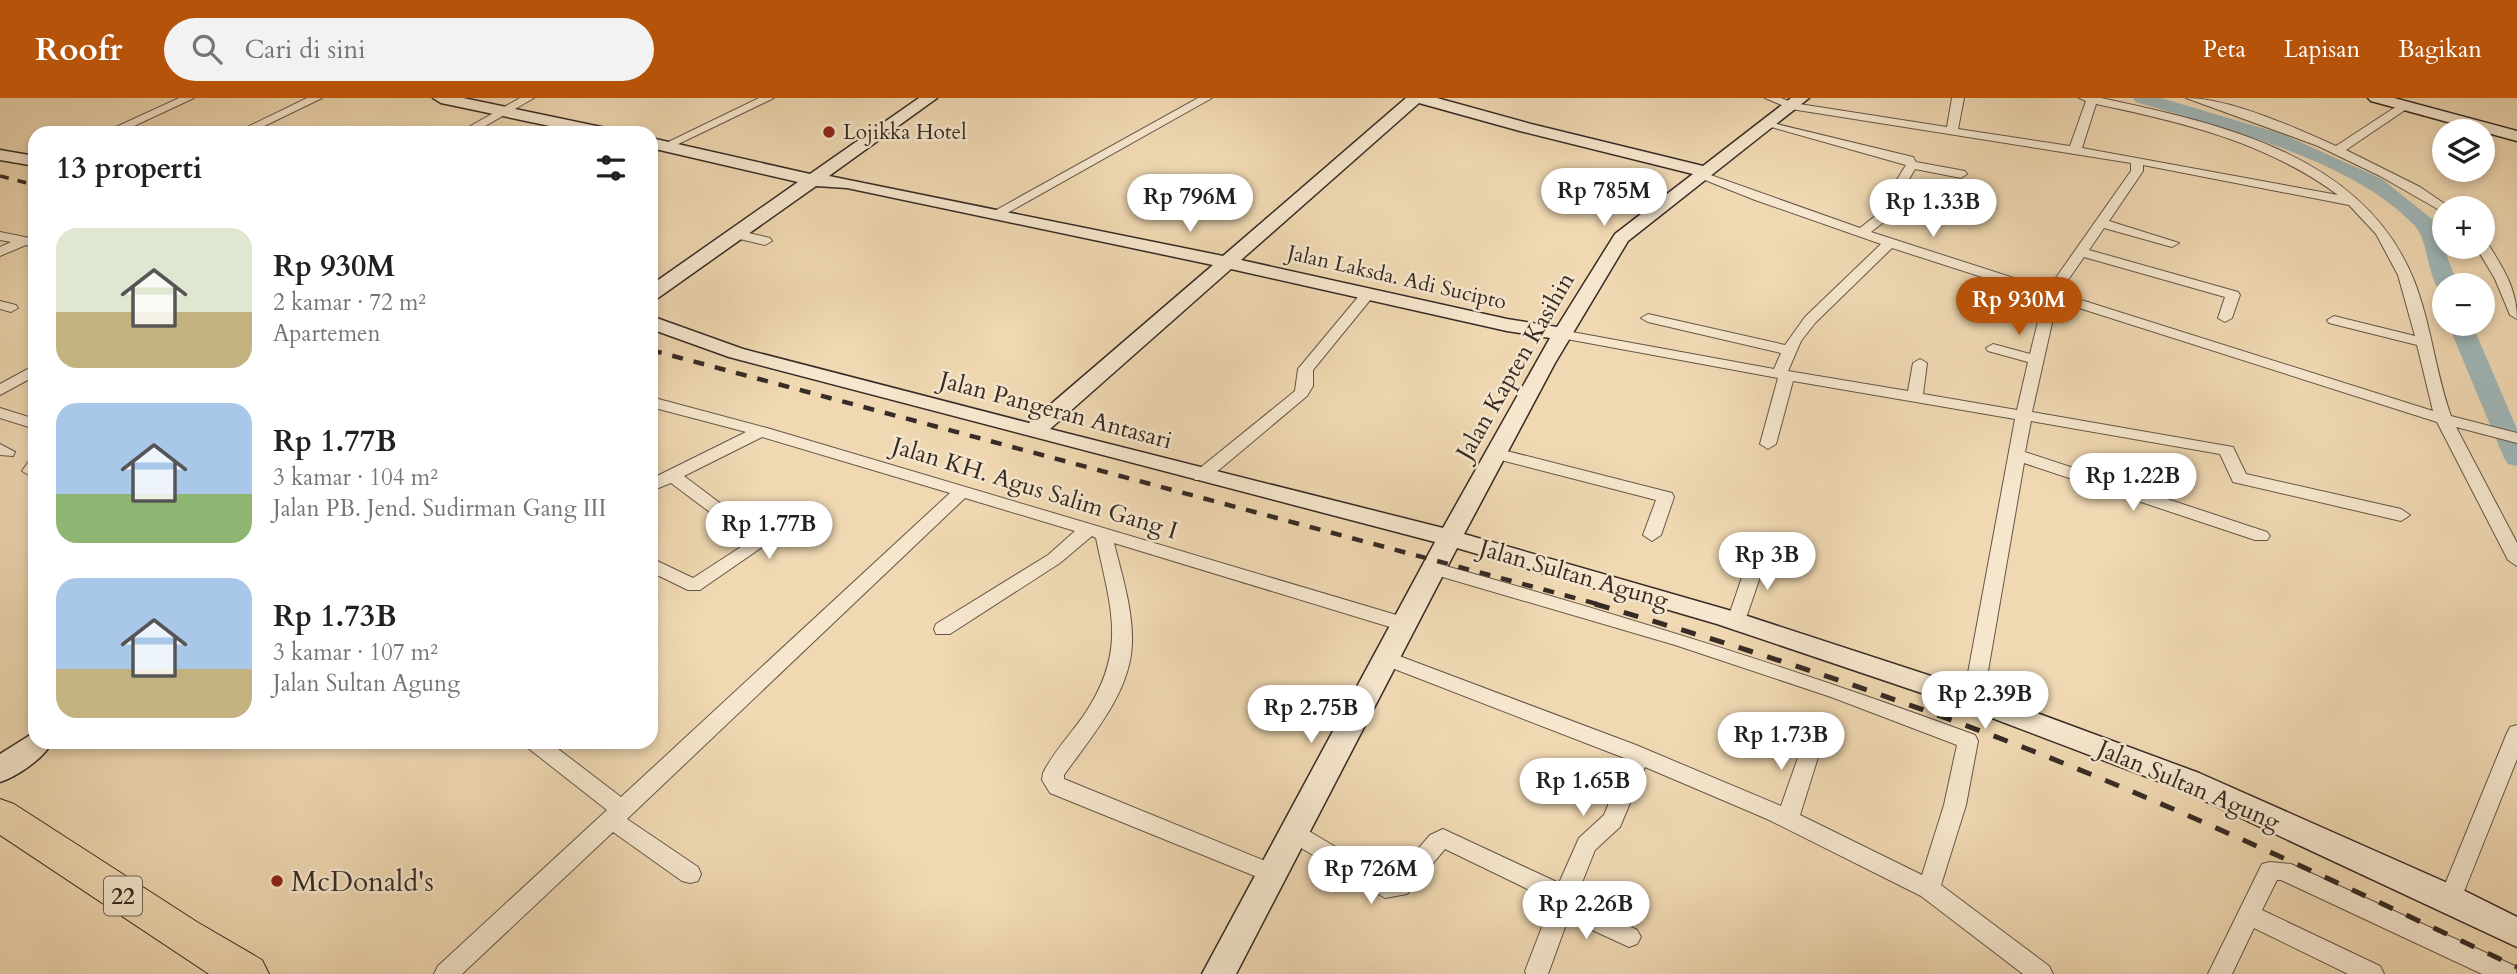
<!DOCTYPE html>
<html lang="id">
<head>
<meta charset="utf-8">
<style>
  body { margin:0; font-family:Cardo,serif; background:#f2f2f2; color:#202124; height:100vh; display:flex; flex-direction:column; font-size:26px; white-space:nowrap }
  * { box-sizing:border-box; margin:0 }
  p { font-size:23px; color:#757577 }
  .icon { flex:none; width:38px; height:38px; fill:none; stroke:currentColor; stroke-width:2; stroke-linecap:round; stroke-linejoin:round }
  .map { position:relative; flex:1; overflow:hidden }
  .drawer { position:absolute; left:28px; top:28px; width:630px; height:623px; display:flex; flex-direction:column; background:#fff; border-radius:21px; box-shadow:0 4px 10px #0003 }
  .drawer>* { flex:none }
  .tools { position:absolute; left:2432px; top:21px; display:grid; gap:14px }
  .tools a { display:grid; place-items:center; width:63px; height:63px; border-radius:50%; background:#fff; box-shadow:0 4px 10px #0003; font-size:35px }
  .price { position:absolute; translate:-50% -60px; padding:0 16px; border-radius:24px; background:#fff; color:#222; font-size:23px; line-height:46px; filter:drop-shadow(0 2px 4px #0008) }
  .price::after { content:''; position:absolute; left:50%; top:42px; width:21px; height:16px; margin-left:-10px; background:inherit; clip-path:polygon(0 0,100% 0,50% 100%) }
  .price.on { background:#b45309; color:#fff }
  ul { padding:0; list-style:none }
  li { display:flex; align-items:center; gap:21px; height:175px; padding:0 28px }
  li span { display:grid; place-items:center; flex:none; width:196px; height:140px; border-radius:21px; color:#555 }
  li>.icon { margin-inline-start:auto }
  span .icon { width:84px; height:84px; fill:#fffc; stroke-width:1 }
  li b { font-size:30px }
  h2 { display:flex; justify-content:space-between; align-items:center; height:84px; padding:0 28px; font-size:30px }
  header { display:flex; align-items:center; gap:42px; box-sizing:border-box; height:98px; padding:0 35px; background:#b45309; color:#fff }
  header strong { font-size:33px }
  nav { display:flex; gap:38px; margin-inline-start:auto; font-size:24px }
  .search { width:490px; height:63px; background:#f2f2f2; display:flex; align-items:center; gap:18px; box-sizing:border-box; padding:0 24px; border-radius:38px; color:#757577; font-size:26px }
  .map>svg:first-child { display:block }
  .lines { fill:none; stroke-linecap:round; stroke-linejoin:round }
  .river { fill:#9fb7b8; fill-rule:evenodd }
  .street-casing { stroke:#655648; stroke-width:2 }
  .secondary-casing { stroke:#372b25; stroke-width:3 }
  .highway-casing { stroke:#372b25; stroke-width:2 }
  .street { fill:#f5e6cd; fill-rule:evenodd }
  .secondary { fill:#f5e6cd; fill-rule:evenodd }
  .highway { fill:#efd8b2; fill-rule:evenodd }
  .rail-far2 { stroke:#372b25; stroke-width:3.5; stroke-dasharray:9 9; stroke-linecap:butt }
  .rail-far1 { stroke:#372b25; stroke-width:4.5; stroke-dasharray:11 11; stroke-linecap:butt }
  .rail { stroke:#372b25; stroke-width:5; stroke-dasharray:15 15; stroke-linecap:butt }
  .poi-dot { fill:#8f2418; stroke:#f5e6cd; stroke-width:2.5 }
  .labels { text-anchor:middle; stroke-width:5; stroke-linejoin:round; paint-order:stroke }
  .far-poi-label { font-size:21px; fill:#372b25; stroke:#f5e6cd; text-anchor:start }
  .far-street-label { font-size:21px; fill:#372b25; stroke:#f5e6cd }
  .shield { fill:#f5e6cd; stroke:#706357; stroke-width:2 }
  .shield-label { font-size:23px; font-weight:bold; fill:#372b25 }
  .street-label { font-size:24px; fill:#372b25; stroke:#f5e6cd }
  .near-poi-label { font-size:28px; fill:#372b25; stroke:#f5e6cd; text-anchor:start }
</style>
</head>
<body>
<header>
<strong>Roofr</strong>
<div class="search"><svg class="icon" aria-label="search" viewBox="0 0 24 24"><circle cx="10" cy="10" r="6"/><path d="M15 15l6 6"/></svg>Cari di sini</div>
<nav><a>Peta</a><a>Lapisan</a><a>Bagikan</a></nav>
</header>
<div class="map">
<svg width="2517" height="876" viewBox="0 0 2517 876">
  <rect width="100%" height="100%" fill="#efd8b2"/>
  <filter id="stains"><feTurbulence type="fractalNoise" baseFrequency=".00286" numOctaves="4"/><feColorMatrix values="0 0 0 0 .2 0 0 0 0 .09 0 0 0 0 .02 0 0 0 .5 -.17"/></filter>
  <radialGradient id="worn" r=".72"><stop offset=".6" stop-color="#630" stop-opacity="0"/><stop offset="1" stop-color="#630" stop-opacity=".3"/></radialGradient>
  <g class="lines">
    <!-- river -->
    <path class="river" d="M2133,0H2161L2282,36L2382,81L2433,122L2458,187H2445V193L2439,192C2427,175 2428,141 2414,127C2351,61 2221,30 2136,4Z
      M2448,226H2472L2517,331V368L2508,366L2504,360Z"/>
    <!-- street casing -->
    <g class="street-casing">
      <path id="street" d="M179,0H194L119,35H103Z
        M307,0H322L250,35H235Z
        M520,0H534L473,35H458Z
        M759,0H774L670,50L660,48Z
        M1198,0H1212L1000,119L995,120L989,116Z
        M1765,0H1781L1793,5L1947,29L1952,0H1964L1958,31L2070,48L2086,3L2079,0H2101C2218,25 2362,56 2413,180C2431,224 2435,273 2451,318L2517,335V345L2456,329L2517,445V468L2508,462L2437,324L2057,203L2032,314L2233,349L2246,376L2401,411L2410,417L2401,423L2233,384L2220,356L2031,323L2025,354L2267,434L2270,438L2267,442H2255L2024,365L1983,602L1980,607L1973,609L1966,607L1963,602L2015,321L1793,283L1776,346L1768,351L1760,346L1778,280L1561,240L1554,236L1561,232L1774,271L1781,255L1648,224L1641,220L1648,216L1785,247L1805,219L1881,146L1755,102L1695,78L1705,75L1860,130L1874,119L1906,67L1764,27V23L1913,59L1916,64L1965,73L1967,76L1961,80L1915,71L1884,124L1871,134L2048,191L2131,73V65L1791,11ZM2096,6C2182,24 2266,44 2338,97L2082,50ZM2143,67L2349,107L2376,136L2398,177L2415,238L2334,218L2327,222L2329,225L2417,247L2433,313L2059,195L2084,159L2225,199L2218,220L2225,224L2232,220L2240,197L2238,194L2089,152L2104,130L2172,149L2179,145L2109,123L2143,73ZM1892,150L2044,199L2030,256L1993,246L1986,250L1988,253L2028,264L2017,312L1923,296L1927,265L1920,261L1913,265L1908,293L1788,273L1801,243L1815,225Z
        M2186,0C2230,0 2296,30 2336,48L2400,6H2408V10L2346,52L2420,89L2451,110L2441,113L2380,78L2318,48Z
        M736,132L770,140L772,143L765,147L731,139L729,136Z
        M0,134L35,141V149L26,147L0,158V149L11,144L0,142Z
        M2483,145L2488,146C2504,171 2517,192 2517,221L2510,217L2495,181L2476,149H2483Z
        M1368,192L1375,196L1313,272V288L1307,298L1207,382H1195L1193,378L1195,374L1295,293L1298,271L1363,193Z
        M0,203L16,207L18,210L11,214L0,211Z
        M35,267V278L0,297V286Z
        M651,299L767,330L1410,521L1412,526L1410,531L1403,533L1114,445C1122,478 1133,511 1132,545C1131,594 1091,639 1064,677V681L1280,769L1283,776L1280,783L1272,785L1050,695L1042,682L1043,675C1054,653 1072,635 1086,614C1128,550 1110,508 1096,440L1092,438L1060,465L950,536H936L934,531L936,526L1048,457L1075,433L965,400L627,721L698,769L701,776L698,783L690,785L682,783L613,734L462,876H434L438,868L607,712L528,650L525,644H549L621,699L950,395L762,339L684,378L761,436L765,447L700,492H688L651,474V460L693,480L747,445V442L671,385L651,393V381L746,334L651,309Z
        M0,310L35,321V331L0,320Z
        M0,346L15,354L13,358L0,357Z
        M1495,350L1672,395L1674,399L1661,437L1652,443L1643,437L1656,402L1489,359L1487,355Z
        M35,362V381L22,373L29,363Z
        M1760,447L1769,453L1745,523L1743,528H1729L1727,523L1751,453Z
        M1435,465C1618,516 1798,571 1975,637L1978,643L1966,707L1941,787L2049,868L2053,876H2023L1921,798L1767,721L1645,669L1620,729L1595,752L1575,802L1637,832L1641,839L1637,846L1629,849L1568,821L1548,876H1526L1525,873L1552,803L1445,751L1407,796L1385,800L1286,741L1283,735L1286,729L1294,726L1302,729L1388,780H1393L1430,737L1443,731L1559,785L1579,740L1604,717L1627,661L1379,565L1376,560L1379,555L1386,553L1636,647L1781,708L1807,634L1814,632L1821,634L1824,640L1800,717L1922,777L1944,707L1957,647L1831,599L1675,547L1429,475L1426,471Z
        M2517,627V661L2461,801L2458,808L2450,811L2442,808L2439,801L2507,635L2510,629Z
        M2270,764L2291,766L2515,868L2517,876H2482L2281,782H2277L2262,812L2380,868L2384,876H2348L2254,830L2232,876H2208L2262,766Z"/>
    </g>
    <!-- secondary casing -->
    <g class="secondary-casing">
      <path id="secondary" d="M433,0H463L606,30L614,35H583L441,5Z
        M919,0H937L829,78L1223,158L1406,0H1437L1531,26L1703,68L1791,0H1809L1628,143L1555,265L1464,436L1735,514L1983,595L2199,675L2461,791L2517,819V849L2179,691L1963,609L1717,526L1457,450L1236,876H1202L1435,444L729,259L651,231V218L743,251L1029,325L1213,167L847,90L816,88L658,200L651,202V187L798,84L651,50V40L810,76ZM1419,5L1520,33L1693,76L1615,136L1557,229L1507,221L1241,162ZM1231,171L1507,233L1550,240L1443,430L1050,331Z
        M2368,0H2394L2517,33V43L2371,3Z
        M0,52L35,58V68L0,62Z
        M35,634V644H52C44,660 18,678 0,684V656Z"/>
    </g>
    <!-- highway casing -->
    <g class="highway-casing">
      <path id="highway" d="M0,701L14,706L197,824L262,862L269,876H209L0,737Z"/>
    </g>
    <!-- street -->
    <use href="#street" class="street"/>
    <!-- secondary -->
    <use href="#secondary" class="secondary"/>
    <!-- highway -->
    <use href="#highway" class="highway"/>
    <!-- rail-far2 -->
    <path class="rail-far2" d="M0,78L35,87"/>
    <!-- rail-far1 -->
    <path class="rail-far1" d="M651,252L1601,507"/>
    <!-- rail -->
    <path class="rail" d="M1595,506C1740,548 1884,595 2025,650C2192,715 2355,793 2517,869"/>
  </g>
  <!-- markers -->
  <g class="poi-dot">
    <circle cx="829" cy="34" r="7"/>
    <circle cx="277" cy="783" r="7"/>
  </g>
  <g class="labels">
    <!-- far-poi labels -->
    <g class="far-poi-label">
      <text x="843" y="41">Lojikka Hotel</text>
    </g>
    <!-- far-street labels -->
    <g class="far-street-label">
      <text transform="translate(1397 179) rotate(13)" y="7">Jalan Laksda. Adi Sucipto</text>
    </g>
    <!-- shield labels -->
    <rect class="shield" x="104" y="778.5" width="38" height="39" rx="5"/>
    <g class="shield-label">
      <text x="123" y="806">22</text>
    </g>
    <!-- street labels -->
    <g class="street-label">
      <text transform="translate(1515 268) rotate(-60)" y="8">Jalan Kapten Kasihin</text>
      <text transform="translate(1056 312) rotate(15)" y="8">Jalan Pangeran Antasari</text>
      <text transform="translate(1035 390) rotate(17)" y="8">Jalan KH. Agus Salim Gang I</text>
      <text transform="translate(1574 476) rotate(16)" y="8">Jalan Sultan Agung</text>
      <text transform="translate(2189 687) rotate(23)" y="8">Jalan Sultan Agung</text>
    </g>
    <!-- near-poi labels -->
    <g class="near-poi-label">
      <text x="291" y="793">McDonald's</text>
    </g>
  </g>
  <rect width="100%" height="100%" filter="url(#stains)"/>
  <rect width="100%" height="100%" fill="url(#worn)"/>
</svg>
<div class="tools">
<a><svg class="icon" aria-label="layers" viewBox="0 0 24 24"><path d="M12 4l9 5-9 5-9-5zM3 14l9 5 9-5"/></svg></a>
<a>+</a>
<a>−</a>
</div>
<b class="price" style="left:1604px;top:130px">Rp 785M</b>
<b class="price" style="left:1190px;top:136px">Rp 796M</b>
<b class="price" style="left:1933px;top:141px">Rp 1.33B</b>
<b class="price on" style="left:2019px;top:239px">Rp 930M</b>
<b class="price" style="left:2133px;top:415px">Rp 1.22B</b>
<b class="price" style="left:769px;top:463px">Rp 1.77B</b>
<b class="price" style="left:1767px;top:494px">Rp 3B</b>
<b class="price" style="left:1985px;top:633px">Rp 2.39B</b>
<b class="price" style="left:1311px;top:647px">Rp 2.75B</b>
<b class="price" style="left:1781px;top:674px">Rp 1.73B</b>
<b class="price" style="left:1583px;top:720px">Rp 1.65B</b>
<b class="price" style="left:1371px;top:808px">Rp 726M</b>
<b class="price" style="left:1586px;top:843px">Rp 2.26B</b>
<section class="drawer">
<h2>13 properti<svg class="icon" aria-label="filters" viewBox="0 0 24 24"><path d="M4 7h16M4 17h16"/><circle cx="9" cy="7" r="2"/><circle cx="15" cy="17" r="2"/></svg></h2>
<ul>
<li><span style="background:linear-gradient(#dfe7d0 60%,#c2b280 0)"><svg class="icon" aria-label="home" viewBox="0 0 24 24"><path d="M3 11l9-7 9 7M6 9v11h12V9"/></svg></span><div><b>Rp 930M</b><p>2 kamar · 72 m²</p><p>Apartemen</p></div></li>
<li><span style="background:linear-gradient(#a9c7e8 65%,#8fb573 0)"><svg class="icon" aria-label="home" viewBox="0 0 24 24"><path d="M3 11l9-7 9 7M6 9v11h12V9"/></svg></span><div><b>Rp 1.77B</b><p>3 kamar · 104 m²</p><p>Jalan PB. Jend. Sudirman Gang III</p></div></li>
<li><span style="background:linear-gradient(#a9c7e8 65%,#c2b280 0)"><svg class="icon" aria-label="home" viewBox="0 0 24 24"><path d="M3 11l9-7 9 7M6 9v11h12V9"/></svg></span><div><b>Rp 1.73B</b><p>3 kamar · 107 m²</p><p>Jalan Sultan Agung</p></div></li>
</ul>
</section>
</div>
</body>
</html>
